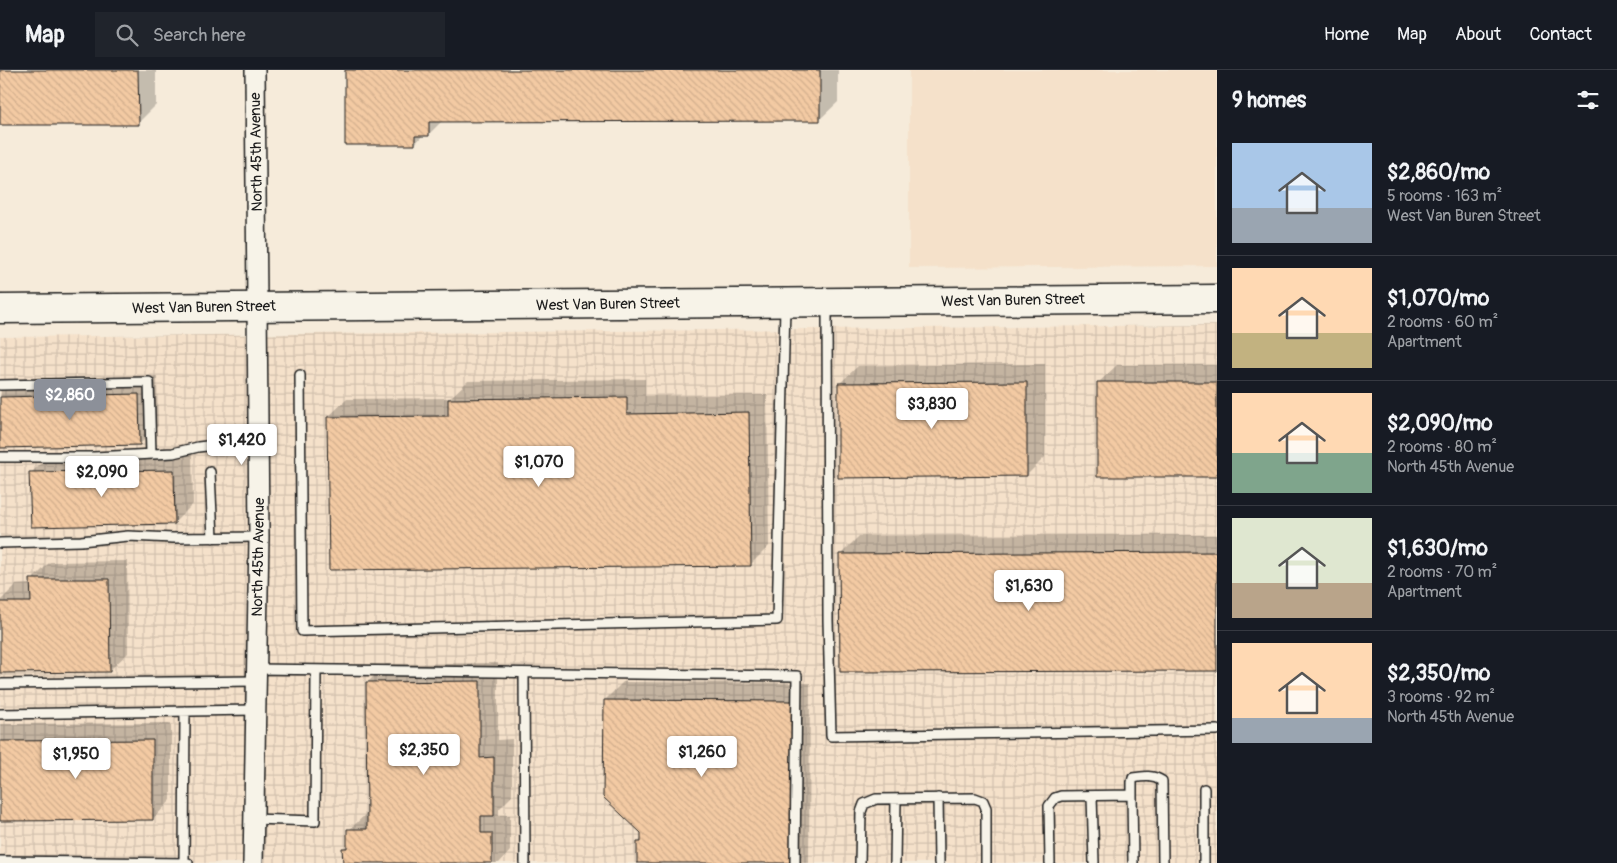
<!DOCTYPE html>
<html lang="en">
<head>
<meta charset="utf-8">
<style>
  body { margin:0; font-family:Pangolin,sans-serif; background:#20242c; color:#f1f3f6; height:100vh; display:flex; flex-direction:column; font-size:19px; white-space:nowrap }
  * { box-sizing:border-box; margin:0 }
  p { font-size:16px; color:#9ea1a6 }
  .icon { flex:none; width:28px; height:28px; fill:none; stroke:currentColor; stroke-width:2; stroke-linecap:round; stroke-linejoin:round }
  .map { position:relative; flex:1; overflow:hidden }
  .sheet { display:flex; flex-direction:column; background:#171b24; width:400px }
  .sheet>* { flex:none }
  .price { position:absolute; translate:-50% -42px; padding:0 11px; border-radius:5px; background:#fff; color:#222; font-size:16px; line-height:32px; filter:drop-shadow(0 1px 2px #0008) }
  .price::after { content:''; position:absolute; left:50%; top:30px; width:15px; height:11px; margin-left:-8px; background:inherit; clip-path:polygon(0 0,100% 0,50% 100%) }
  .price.active { background:#8c9099; color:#fff }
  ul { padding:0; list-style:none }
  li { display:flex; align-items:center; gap:15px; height:125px; padding:0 15px }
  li+li { border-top:1px solid #363941 }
  li span { display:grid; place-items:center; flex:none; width:140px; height:100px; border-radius:0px; color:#555 }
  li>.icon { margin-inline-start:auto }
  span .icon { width:60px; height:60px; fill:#fffc; stroke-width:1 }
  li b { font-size:21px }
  h2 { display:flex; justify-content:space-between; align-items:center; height:60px; padding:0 15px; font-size:21px }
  header { display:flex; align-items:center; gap:30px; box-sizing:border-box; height:70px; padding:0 25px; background:#171b24; border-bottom:1px solid #363941 }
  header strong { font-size:24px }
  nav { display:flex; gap:28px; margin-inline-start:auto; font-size:18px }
  .search { width:350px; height:45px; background:#20242c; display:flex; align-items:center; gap:12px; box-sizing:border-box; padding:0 18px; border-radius:0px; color:#9ea1a6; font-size:19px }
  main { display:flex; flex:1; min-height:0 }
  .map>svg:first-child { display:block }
  .built { fill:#f5e1ca }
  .industrial { fill:url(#industrial-grid) }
  .shadow { fill:#0003 }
  .building { fill:url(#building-back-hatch); stroke:#1c1c1c }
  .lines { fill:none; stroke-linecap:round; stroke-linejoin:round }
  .service-casing { stroke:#1c1c1c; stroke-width:12 }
  .minor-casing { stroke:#1c1c1c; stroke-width:22 }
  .primary-casing { stroke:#1c1c1c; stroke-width:31 }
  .service { stroke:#f7f3e8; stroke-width:9 }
  .minor { stroke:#f7f3e8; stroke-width:19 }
  .primary { stroke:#f7f3e8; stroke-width:28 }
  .labels { text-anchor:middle; stroke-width:4; stroke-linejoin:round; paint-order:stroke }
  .street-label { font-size:15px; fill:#1c1c1c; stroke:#f7f3e8 }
</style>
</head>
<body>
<header>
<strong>Map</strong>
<div class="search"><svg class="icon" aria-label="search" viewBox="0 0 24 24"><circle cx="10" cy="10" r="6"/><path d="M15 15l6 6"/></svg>Search here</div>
<nav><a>Home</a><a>Map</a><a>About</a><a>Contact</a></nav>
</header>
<main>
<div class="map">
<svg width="1217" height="793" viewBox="0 0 1217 793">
  <defs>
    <pattern id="industrial-grid" width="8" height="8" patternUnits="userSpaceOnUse" patternTransform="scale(1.25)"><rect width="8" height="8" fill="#f5e1ca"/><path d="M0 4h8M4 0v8" fill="none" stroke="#d1c0ad"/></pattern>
    <pattern id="building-back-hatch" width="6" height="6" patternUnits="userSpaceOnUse" patternTransform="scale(1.25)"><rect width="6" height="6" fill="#f3caa3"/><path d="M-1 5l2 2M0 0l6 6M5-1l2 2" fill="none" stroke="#d0ad8c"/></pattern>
  </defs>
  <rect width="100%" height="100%" fill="#f6ebda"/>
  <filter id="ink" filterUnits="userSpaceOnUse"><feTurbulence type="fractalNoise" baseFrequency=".02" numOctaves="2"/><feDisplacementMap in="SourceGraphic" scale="10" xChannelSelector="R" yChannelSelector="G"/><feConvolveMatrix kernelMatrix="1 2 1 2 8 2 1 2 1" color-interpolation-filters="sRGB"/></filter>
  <g filter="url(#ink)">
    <!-- built -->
    <path class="built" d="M909,0H1217V196L909,198Z"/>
    <!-- industrial -->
    <path class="industrial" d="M1217,255V793H0V267Z"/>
    <!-- shadow -->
    <path class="shadow" d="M0,0H156V35L138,53L0,54Z
      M346,0H838V32L819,50L442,51L428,65H423L415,74Z
      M1045,294V387L1027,405L839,314L858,296Z
      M1117,295H1217V405L1098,313Z
      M157,306L158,356L140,374L0,377L1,309Z
      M645,309V326L767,325L769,476L750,495L328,347L347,329L450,328L468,311Z
      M192,382L193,434L174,453L31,403L49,385Z
      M1217,465V600L841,484L859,466Z
      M127,491L128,583L109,601L0,602V531L16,515L32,514V510L50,492Z
      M498,593V670L512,669V726L499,739V745H510V781L499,793H344V778L349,774V760L368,742L367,613L386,594Z
      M623,612L810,613L809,793H638V773L642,768V762L605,630Z
      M171,653V730L153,749L0,750V654Z"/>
    <!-- building -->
    <path class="building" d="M0,0H138L139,55H0Z
      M345,0H820V51L429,52V66H415V75H345Z
      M1027,312V406L838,408V313Z
      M1097,312H1217V407H1097Z
      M139,324L140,375L0,378V327Z
      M627,327V344L749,342L751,496L329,500L327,347L448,346V329Z
      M174,400L175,454L31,457L29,402Z
      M1217,482V601L840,602L839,484Z
      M30,509H109L110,602L0,603V532H31Z
      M480,611V688L494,687V746H481V763H492V793H343L342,778H347V759H367L366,612Z
      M604,630L792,631L791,793H637V772H641V763L603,727Z
      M153,670V750L0,751V671Z"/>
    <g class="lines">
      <!-- service casing -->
      <g class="service-casing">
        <path id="service" d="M827,235L828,550L831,666L1217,660
          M300,305L302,561L777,550L785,237
          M0,315L149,312L151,384
          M0,387H94L173,383L198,377L258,370
          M210,402L213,468
          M0,473L81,471L128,466L173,468L259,467
          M256,599L797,606L795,793
          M524,603L525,793
          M0,614L256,611
          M0,644L255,640
          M1204,719V793
          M1132,725L1133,793
          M1092,726L1094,793
          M938,728L939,793
          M253,749L315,751L316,600
          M0,791L188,793
          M184,792L185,641
          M860,793L861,742L864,734L876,729L975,728L983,731L986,738V793
          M895,793L896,729
          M1050,793L1049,736L1055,728L1061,726L1132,725V712L1133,708C1144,706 1153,705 1162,711L1163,793"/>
      </g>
      <!-- minor casing -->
      <g class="minor-casing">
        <path id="minor" d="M253,793L259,467L255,0"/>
      </g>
      <!-- primary casing -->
      <g class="primary-casing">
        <path id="primary" d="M0,239L1217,229"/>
      </g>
      <!-- service -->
      <use href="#service" class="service"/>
      <!-- minor -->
      <use href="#minor" class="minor"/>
      <!-- primary -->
      <use href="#primary" class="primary"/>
    </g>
  </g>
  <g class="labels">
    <!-- street labels -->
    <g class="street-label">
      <text transform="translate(256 82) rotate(-91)" y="5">North 45th Avenue</text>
      <text transform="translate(1013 230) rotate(-1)" y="5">West Van Buren Street</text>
      <text transform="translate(608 234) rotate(-1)" y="5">West Van Buren Street</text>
      <text transform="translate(204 237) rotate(-1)" y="5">West Van Buren Street</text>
      <text transform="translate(258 487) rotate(-89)" y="5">North 45th Avenue</text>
    </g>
  </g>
</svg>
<b class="price active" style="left:70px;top:351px">$2,860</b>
<b class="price" style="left:932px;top:360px">$3,830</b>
<b class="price" style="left:242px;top:396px">$1,420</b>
<b class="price" style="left:539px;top:418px">$1,070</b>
<b class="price" style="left:102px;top:428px">$2,090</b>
<b class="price" style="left:1029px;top:542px">$1,630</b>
<b class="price" style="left:424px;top:706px">$2,350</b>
<b class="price" style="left:702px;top:708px">$1,260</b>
<b class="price" style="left:76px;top:710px">$1,950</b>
</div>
<section class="sheet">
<h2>9 homes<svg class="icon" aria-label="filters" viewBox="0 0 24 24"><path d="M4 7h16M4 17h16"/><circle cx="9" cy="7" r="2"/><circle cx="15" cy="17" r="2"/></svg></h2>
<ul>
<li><span style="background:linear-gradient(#a9c7e8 65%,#9aa5b1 0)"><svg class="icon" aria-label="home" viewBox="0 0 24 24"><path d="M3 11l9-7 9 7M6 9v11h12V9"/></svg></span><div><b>$2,860/mo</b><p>5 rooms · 163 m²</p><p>West Van Buren Street</p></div></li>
<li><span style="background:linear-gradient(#ffd9b3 65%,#c2b280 0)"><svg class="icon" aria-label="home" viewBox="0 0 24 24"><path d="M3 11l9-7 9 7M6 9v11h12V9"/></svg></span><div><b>$1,070/mo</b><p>2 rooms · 60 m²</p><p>Apartment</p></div></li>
<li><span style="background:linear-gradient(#ffd9b3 60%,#7fa58c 0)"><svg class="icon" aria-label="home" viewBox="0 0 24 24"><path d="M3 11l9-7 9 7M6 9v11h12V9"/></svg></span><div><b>$2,090/mo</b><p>2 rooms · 80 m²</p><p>North 45th Avenue</p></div></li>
<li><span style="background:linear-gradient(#dfe7d0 65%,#b9a48a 0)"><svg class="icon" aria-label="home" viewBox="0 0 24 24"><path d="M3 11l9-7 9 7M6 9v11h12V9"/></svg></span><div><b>$1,630/mo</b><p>2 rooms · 70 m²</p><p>Apartment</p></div></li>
<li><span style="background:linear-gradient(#ffd9b3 75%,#9aa5b1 0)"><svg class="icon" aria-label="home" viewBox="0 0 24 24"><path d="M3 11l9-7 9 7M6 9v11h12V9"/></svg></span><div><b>$2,350/mo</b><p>3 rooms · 92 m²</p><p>North 45th Avenue</p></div></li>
</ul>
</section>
</main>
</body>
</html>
